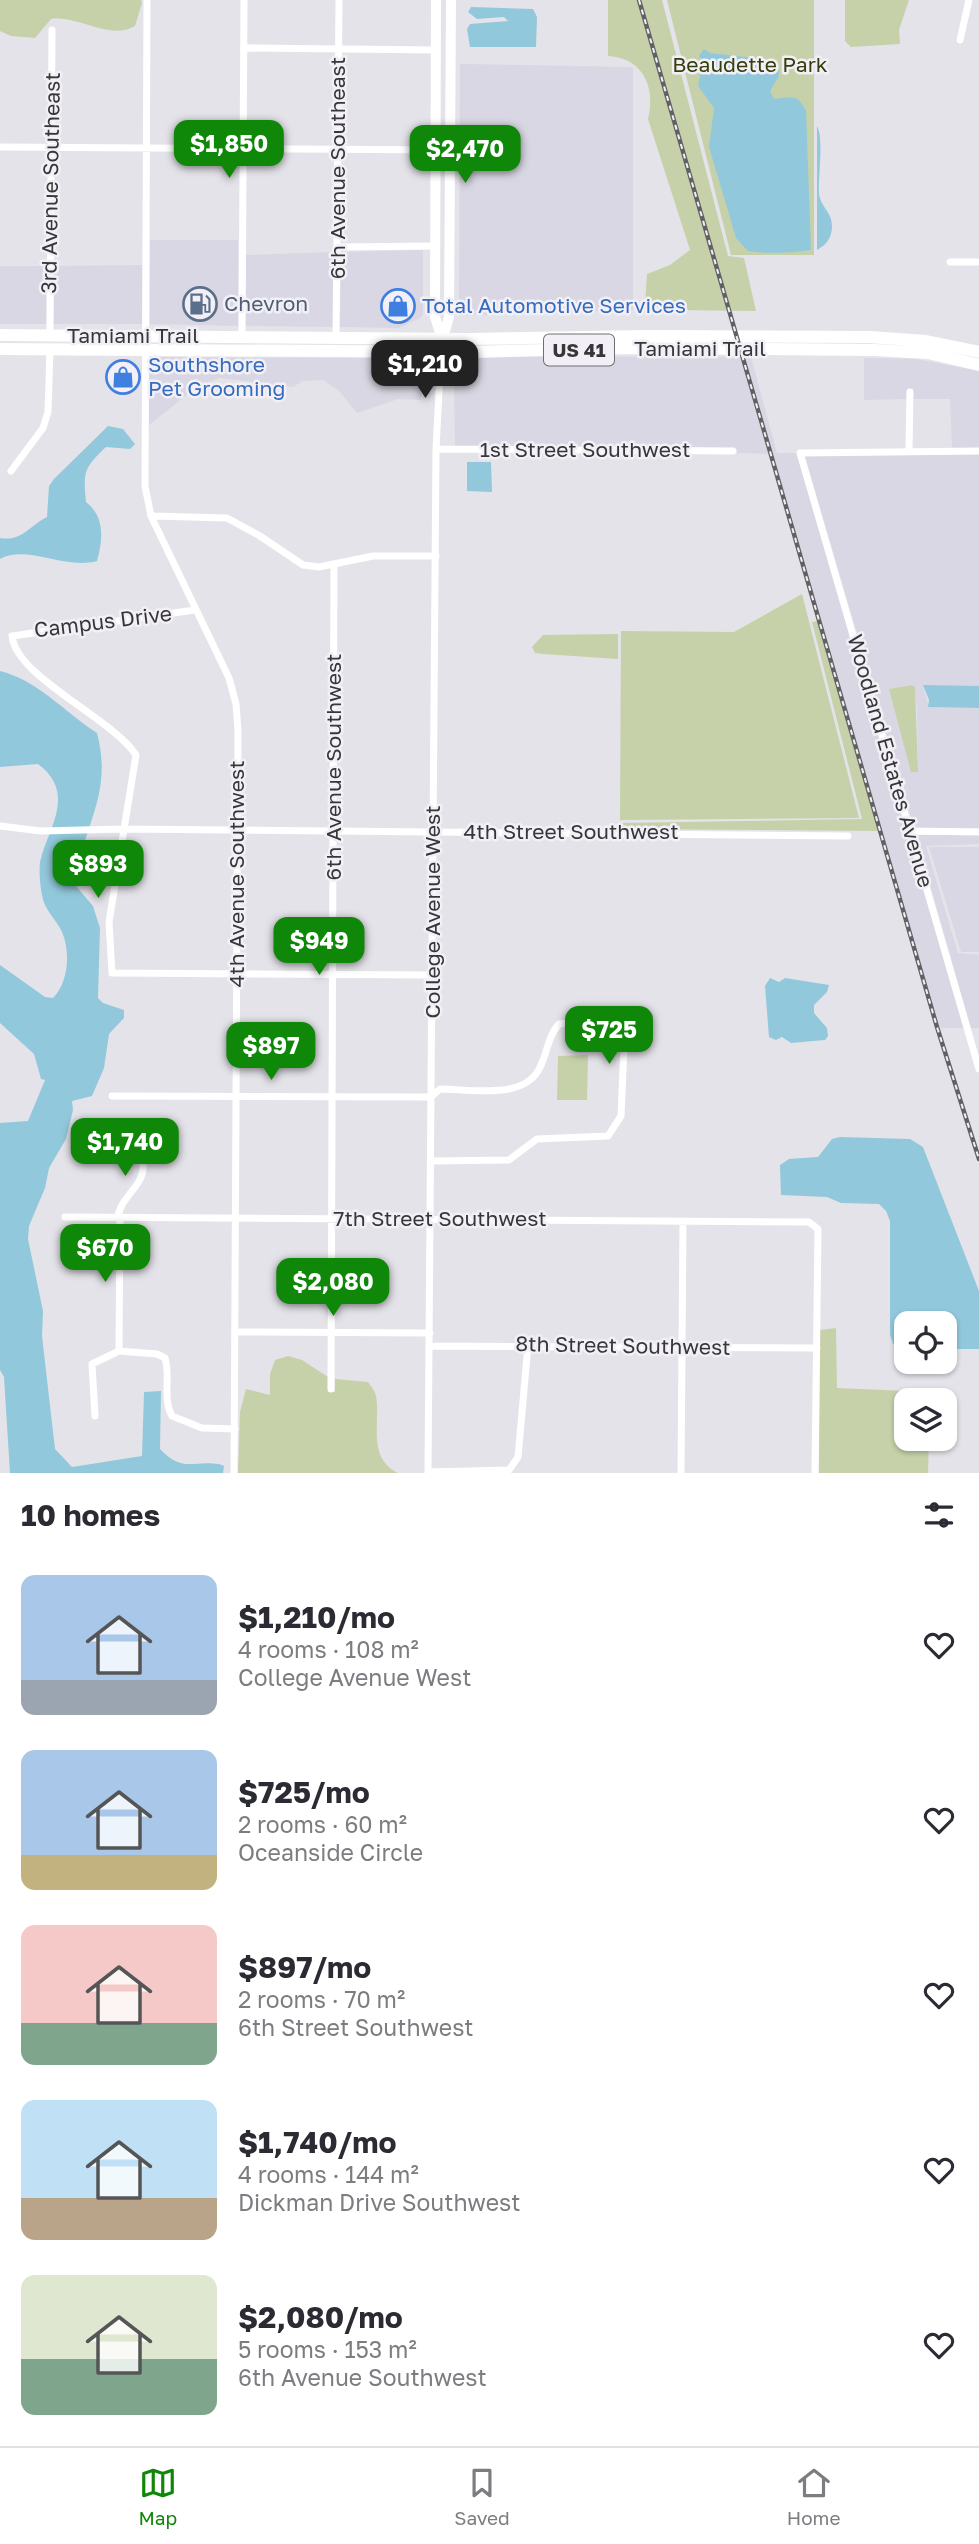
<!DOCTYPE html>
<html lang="en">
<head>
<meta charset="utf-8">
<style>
  body { margin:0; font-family:"Golos Text",sans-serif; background:#f2f2f3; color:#2b2b33; height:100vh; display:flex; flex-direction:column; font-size:26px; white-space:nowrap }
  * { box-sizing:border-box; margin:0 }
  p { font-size:23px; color:#7c7c81 }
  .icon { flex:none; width:38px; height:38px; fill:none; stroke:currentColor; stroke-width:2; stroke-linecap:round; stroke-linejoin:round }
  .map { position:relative; height:1473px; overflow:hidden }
  .panel { display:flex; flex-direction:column; background:#fff; flex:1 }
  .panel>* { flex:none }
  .controls { position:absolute; left:894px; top:1311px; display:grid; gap:14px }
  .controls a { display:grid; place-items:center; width:63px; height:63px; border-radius:14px; background:#fff; box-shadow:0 2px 5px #0004; font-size:35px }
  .price { position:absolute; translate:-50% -60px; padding:0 16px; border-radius:14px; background:#0f8708; color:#fff; font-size:23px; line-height:46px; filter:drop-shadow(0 2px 4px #0008) }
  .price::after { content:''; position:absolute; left:50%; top:42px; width:21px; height:16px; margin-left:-10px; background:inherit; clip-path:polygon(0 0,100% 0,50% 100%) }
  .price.on { background:#222; color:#fff }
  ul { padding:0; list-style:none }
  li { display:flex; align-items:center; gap:21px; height:175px; padding:0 21px }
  li span { display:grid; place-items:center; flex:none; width:196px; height:140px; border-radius:14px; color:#555 }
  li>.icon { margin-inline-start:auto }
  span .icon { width:84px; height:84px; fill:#fffc; stroke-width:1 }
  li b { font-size:30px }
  h2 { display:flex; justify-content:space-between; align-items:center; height:84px; padding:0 21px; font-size:30px }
  .tab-bar { display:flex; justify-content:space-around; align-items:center; height:98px; border-top:2px solid #e1e1e2; background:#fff; font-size:19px; color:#7c7c81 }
  .tab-bar a { display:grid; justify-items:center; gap:4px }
  .tab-bar .on { color:#0f8708 }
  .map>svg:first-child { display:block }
  .built { fill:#d9d7e3; fill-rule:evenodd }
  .green { fill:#c6d1aa }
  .water { fill:#92c8db }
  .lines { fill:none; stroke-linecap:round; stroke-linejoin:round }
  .minor { stroke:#fff; stroke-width:7 }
  .secondary { stroke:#fff; stroke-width:10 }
  .primary { stroke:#fff; stroke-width:12 }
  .rail-casing { stroke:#616164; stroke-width:4.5 }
  .rail { stroke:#f2f0f6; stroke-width:2; stroke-dasharray:5; stroke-linecap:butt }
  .labels { text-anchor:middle; stroke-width:5; stroke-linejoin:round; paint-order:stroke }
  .shield { fill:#f2f0f6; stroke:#6f6e72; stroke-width:2 }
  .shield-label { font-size:19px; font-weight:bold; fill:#373739 }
  .park-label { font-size:21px; fill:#343f0b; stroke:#f2f0f6 }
  .street-label { font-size:21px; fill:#373739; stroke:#f2f0f6 }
  .service-label { font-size:21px; fill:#4e5e75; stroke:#f2f0f6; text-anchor:start }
  .shop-label { font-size:21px; fill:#366cbe; stroke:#f2f0f6; text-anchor:start }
</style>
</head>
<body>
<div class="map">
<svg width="979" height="1473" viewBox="0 0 979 1473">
  <rect width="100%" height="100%" fill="#e4e3e9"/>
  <!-- built -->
  <path class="built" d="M460,64L633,67V310L459,316Z
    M150,240H238V326L150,324Z
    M246,240V255L334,252L333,327L245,326Z
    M423,250V314L420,318L399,328L340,327L341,252Z
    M142,265V324H53L54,266Z
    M0,266H46V324H0Z
    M471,356L751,357L777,453H797L964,1028H940L920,971L769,454L737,453L736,448L455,446L454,373L462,361Z
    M149,357L421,358V400L398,399L357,413L339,391L323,380L303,381L293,387L220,378L198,386L149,425Z
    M864,358L916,359L979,371V448H952L950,399H913V389H907L906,399L864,400Z
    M979,454V686H923L929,707L979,708V828H914L805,456ZM912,685L915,687L917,712L918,772L889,689Z
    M916,835H979V844L926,846L958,953L979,955V1028H971Z
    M929,847H979V952H961Z"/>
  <!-- green -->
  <path class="green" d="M0,0H141L142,3L135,26C108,41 79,15 51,19L35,38L11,36L0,31Z
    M608,0H662L728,256L744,258L756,311L675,310L645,305L647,274L670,265L690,250L648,119C656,87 643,58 608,56Z
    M667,0H814V255H731Z
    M845,0H909L899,30L900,44L851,47L845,41Z
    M802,594L859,818L620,820L621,631L734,632Z
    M818,621L879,831L620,829L621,823L862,819L812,622Z
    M618,634V659L543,654L535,653L532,647L543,635Z
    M912,685L915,687L918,772H911L889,689Z
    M588,1055L587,1100H557L558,1056Z
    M836,1328L837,1388L930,1392V1400H906V1438L929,1439L928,1473H819L820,1330Z
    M288,1356L302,1360L328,1377V1392H335V1379L368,1382C371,1386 375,1391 376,1396C381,1421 366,1457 398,1473H238L240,1412L246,1389L270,1395V1374L275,1360Z"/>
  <!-- water -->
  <path class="water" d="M471,7L533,9L537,17L536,47H470L467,29L470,24L508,21L504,17L477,19L468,12Z
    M704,49L710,53L771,60L778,67L779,76L770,91L774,99C790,97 798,93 806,111L811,250C790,253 768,254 748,251L736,238L709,147L714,108L698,86L703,61L699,56Z
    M817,126C824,138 818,177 819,193C820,207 833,212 832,228C831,239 826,245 817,250Z
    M108,426L123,429L135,444L130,449L106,447C84,468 83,472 86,502C105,517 103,539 97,561C64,570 27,544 0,559V538C22,542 30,525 47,517L49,486L54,479Z
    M467,462H491L492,492L467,491Z
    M0,671C39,681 63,711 97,733C114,797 80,828 76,886L93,906L100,928L98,998L103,1003L124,1010V1018L109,1034L104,1068L92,1096L72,1101L73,1110L66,1139L49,1168L45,1188L29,1226L28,1239L43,1311L42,1336L55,1449L72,1467L142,1456L144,1392L161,1391L160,1449C183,1473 191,1460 219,1464L224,1466L223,1473H10L4,1377L0,1370V1123L28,1121L45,1080L41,1079L34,1054L0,1023V965L45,997L53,998C68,983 71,953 62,932C56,919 44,910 42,895C40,886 39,871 40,862C47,829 78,794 38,764L0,767Z
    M923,685L979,686V708L928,707L929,700Z
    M770,978L779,982L785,978L829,985L827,992L814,1005V1013L827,1028L828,1036L825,1040L791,1043L782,1037L776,1040L769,1037L765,986Z
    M840,1137L910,1139L923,1147L979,1291V1349H945V1323H906V1349L893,1344L890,1335V1221L886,1211L879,1204L841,1203L827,1197L781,1195L780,1165L789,1159L818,1157L832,1139Z"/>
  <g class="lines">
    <!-- minor -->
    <path class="minor" d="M147,0L145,486L151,516L229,678L236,704L238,731L234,1473
      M960,40L969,0
      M244,48L436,50
      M0,147L450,150
      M338,247L435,246
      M950,262H979
      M50,337L52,30
      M336,337L339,0
      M242,338L244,0
      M436,449L733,451
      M909,451L910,392
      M979,451L800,453L979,1069
      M11,471L43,428L48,412L50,349
      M151,516L227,518L260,536L303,565L319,567L373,556H436
      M195,610L12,636C16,677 112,718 136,755L109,922L112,973L433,975
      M0,826L41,831L122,829L848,836
      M911,831L979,832
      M112,1096L422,1097H431L440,1089C467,1089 517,1099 536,1074C547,1060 546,1038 559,1024L603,1019L616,1027L624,1046L621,1116L608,1136L537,1139L509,1160L432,1161
      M89,1154L142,1161C149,1183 120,1196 118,1217
      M65,1217L809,1222L818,1229L815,1473
      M235,1332L430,1333
      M430,1346L817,1348
      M119,1351L157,1354L165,1358C171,1377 162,1398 172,1416L202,1428L235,1429
      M119,1351L120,1217
      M331,1389L334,564
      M95,1416L92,1364L119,1351
      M428,1472L509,1470L518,1457L528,1345
      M428,1473L436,449L441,352
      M681,1473L683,1221"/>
    <!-- secondary -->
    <path class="secondary" d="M436,0L435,317L442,339
      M441,345L449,317L451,0"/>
    <!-- primary -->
    <path class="primary" d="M0,335L470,339L648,336L869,337L926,341L979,352
      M0,349L472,352L636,348L874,350L928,353L979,365"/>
    <!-- rail casing -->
    <g class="rail-casing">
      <path id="rail" d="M639,0L937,1027L979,1159"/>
    </g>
    <!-- rail -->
    <use href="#rail" class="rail"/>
  </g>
  <!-- icons -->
  <defs>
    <g id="fuel-ring" transform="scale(1.75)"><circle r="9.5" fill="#f2f0f6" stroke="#5c6f8a" stroke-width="1.5"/><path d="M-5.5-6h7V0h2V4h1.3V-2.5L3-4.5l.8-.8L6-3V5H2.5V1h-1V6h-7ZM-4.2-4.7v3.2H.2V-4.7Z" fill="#5c6f8a"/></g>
    <g id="shop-ring" transform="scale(1.75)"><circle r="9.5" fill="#f2f0f6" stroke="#3f7fe0" stroke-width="1.5"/><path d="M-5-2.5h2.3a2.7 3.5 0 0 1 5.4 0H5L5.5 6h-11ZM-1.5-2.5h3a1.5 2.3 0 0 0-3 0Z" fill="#3f7fe0"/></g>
  </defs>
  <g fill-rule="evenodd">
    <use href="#fuel-ring" x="200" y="304"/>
    <use href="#shop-ring" x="398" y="306"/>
    <use href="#shop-ring" x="123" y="377"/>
  </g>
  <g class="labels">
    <!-- shield labels -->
    <rect class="shield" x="544" y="334.5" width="70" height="31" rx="5"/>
    <g class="shield-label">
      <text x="579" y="357">US 41</text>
    </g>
    <!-- park labels -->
    <g class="park-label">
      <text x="750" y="72">Beaudette Park</text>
    </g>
    <!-- street labels -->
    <g class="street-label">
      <text transform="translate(338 168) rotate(-90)" y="7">6th Avenue Southeast</text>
      <text transform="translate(51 183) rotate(-89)" y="7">3rd Avenue Southeast</text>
      <text x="133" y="343">Tamiami Trail</text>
      <text x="700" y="356">Tamiami Trail</text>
      <text x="585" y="457">1st Street Southwest</text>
      <text transform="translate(103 622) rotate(-7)" y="7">Campus Drive</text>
      <text transform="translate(890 761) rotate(74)" y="7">Woodland Estates Avenue</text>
      <text transform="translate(334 767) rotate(-90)" y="7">6th Avenue Southwest</text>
      <text x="571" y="839">4th Street Southwest</text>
      <text transform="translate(237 874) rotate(-90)" y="7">4th Avenue Southwest</text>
      <text transform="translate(433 912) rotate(-90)" y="7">College Avenue West</text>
      <text x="440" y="1226">7th Street Southwest</text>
      <text transform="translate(623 1346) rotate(1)" y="7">8th Street Southwest</text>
    </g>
    <!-- service labels -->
    <g class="service-label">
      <text x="224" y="311">Chevron</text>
    </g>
    <!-- shop labels -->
    <g class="shop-label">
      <text x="422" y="313">Total Automotive Services</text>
      <text x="148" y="372">Southshore<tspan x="148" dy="24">Pet Grooming</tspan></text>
    </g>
  </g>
</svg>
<div class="controls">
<a><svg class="icon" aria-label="locate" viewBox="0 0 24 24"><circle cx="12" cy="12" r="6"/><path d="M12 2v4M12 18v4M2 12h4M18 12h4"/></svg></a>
<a><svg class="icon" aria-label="layers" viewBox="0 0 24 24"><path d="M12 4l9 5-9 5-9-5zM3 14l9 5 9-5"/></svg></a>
</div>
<b class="price" style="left:229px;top:180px">$1,850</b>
<b class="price" style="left:465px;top:185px">$2,470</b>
<b class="price on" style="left:425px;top:400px">$1,210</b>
<b class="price" style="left:98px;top:900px">$893</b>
<b class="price" style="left:319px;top:977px">$949</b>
<b class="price" style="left:609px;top:1066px">$725</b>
<b class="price" style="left:271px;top:1082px">$897</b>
<b class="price" style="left:125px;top:1178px">$1,740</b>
<b class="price" style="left:105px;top:1284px">$670</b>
<b class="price" style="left:333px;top:1318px">$2,080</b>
</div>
<section class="panel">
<h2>10 homes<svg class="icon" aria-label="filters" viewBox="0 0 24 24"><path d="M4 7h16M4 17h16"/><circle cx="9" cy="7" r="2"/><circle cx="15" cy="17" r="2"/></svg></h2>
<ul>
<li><span style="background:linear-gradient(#a9c7e8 75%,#9aa5b1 0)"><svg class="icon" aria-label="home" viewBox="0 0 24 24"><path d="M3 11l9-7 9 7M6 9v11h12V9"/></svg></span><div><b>$1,210/mo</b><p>4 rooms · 108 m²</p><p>College Avenue West</p></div><svg class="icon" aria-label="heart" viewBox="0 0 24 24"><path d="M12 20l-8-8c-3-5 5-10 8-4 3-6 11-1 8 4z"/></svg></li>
<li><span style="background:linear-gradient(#a9c7e8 75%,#c2b280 0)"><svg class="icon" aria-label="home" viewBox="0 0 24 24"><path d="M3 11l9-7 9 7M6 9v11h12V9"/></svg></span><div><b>$725/mo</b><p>2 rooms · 60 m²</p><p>Oceanside Circle</p></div><svg class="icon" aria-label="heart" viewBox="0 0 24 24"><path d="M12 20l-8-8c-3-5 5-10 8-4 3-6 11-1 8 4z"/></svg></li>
<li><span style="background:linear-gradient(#f6c9c9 70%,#7fa58c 0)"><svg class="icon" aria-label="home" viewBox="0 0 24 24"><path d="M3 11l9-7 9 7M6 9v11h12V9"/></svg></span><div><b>$897/mo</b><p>2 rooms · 70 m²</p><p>6th Street Southwest</p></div><svg class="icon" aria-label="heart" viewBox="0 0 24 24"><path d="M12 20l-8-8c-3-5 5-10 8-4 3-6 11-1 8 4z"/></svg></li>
<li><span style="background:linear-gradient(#bfe0f5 70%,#b9a48a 0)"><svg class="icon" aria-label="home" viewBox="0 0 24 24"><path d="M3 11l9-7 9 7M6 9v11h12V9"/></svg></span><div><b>$1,740/mo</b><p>4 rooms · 144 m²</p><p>Dickman Drive Southwest</p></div><svg class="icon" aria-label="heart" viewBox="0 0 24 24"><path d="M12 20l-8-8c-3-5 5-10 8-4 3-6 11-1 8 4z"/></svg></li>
<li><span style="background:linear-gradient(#dfe7d0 60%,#7fa58c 0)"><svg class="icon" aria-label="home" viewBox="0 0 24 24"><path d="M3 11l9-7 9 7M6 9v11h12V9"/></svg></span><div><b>$2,080/mo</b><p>5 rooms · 153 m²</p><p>6th Avenue Southwest</p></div><svg class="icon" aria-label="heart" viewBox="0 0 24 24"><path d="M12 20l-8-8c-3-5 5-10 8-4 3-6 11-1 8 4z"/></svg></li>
</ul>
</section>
<nav class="tab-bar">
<a class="on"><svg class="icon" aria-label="map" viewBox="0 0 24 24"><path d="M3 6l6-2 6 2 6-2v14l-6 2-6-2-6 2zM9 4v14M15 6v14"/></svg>Map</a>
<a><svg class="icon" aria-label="saved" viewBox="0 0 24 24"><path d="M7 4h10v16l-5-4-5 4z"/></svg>Saved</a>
<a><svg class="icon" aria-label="home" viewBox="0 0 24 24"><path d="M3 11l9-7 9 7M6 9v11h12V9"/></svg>Home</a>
</nav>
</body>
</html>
